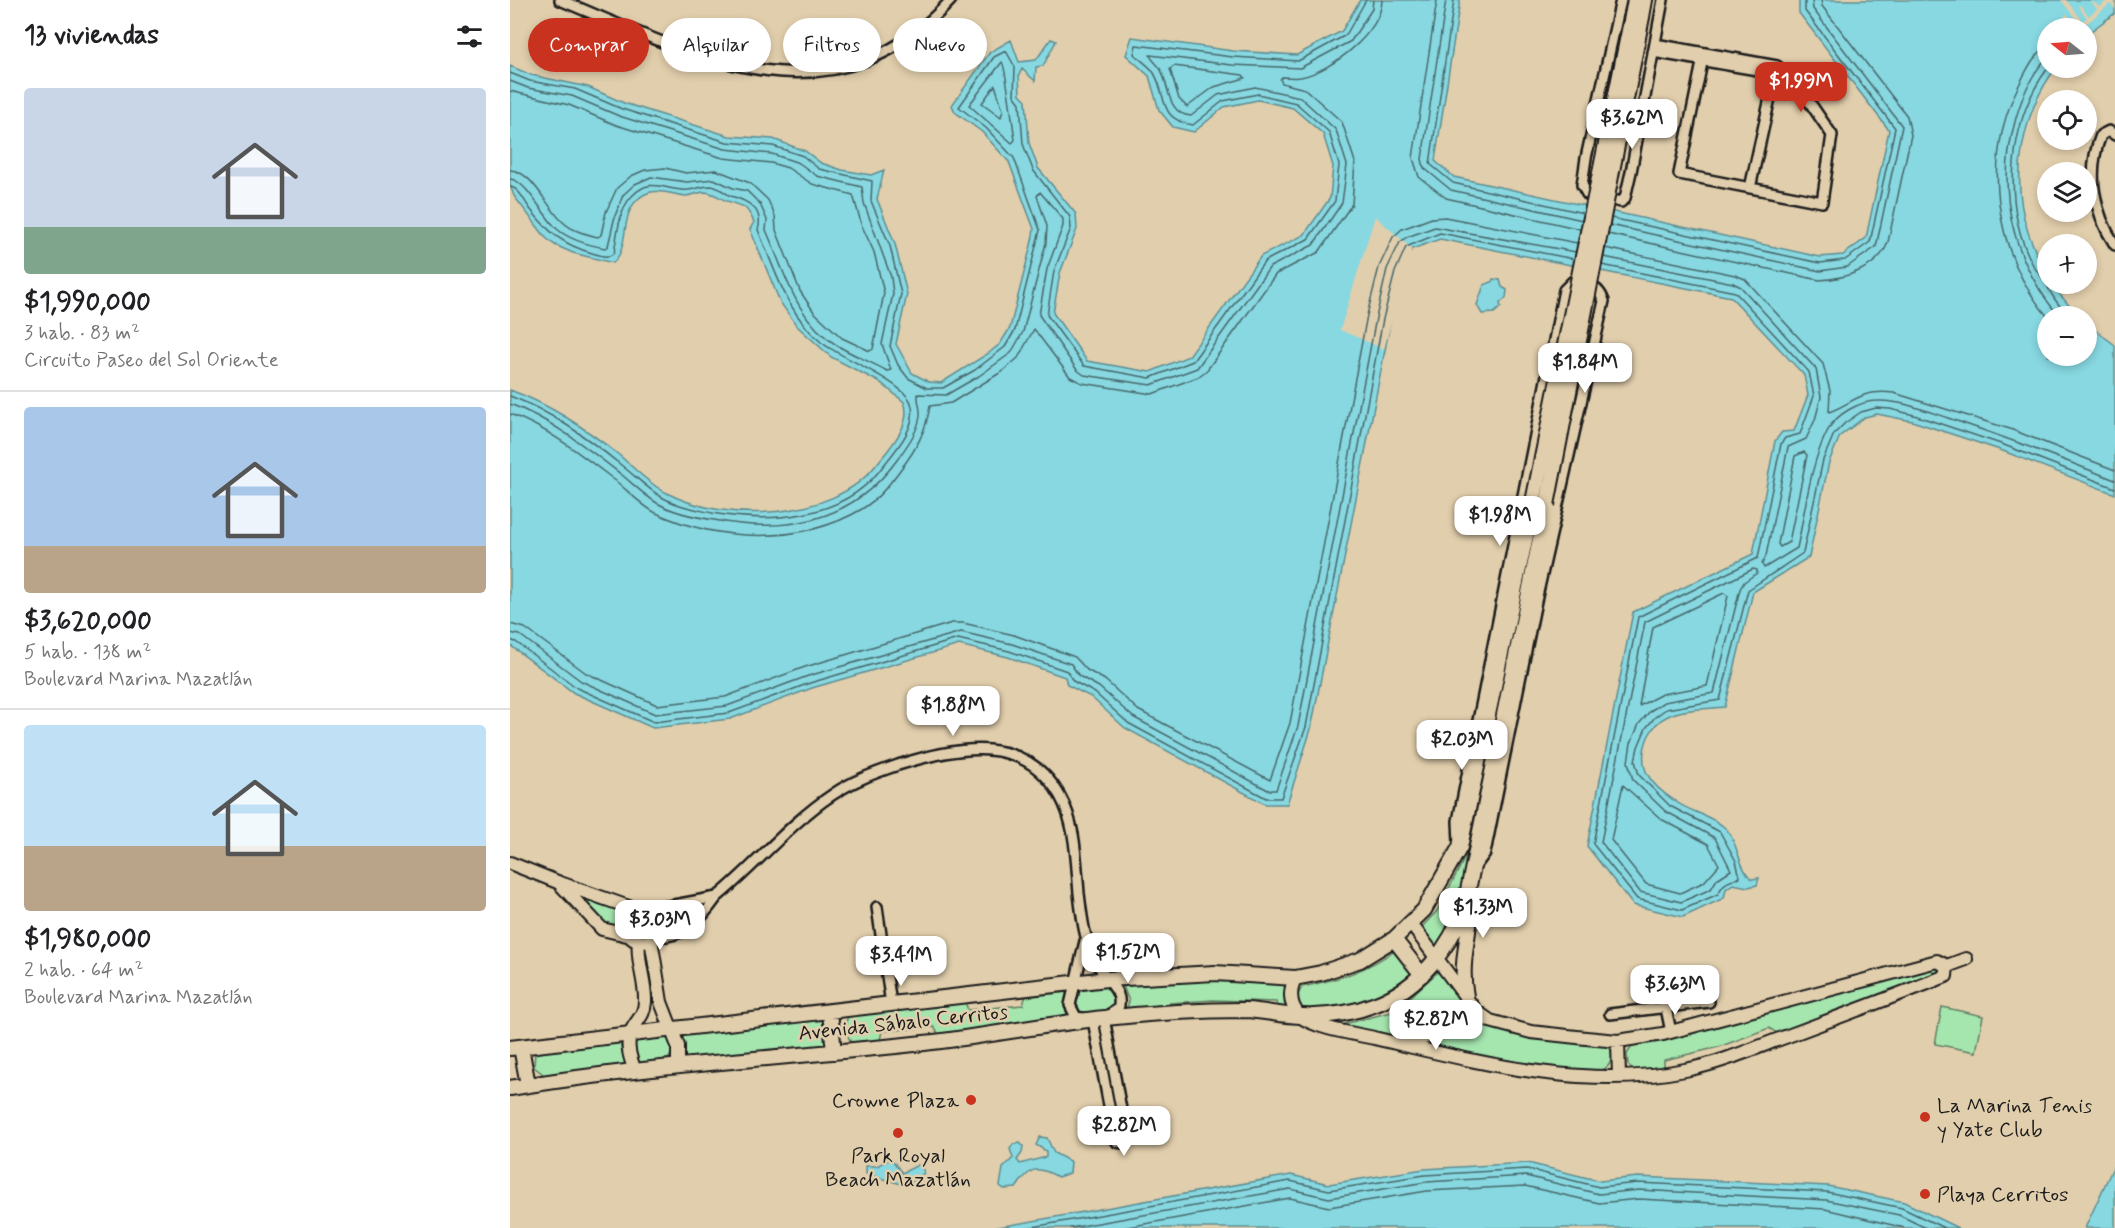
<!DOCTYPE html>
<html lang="es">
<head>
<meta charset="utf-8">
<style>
  body { margin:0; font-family:Mynerve,sans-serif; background:#f2f2f2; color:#202124; height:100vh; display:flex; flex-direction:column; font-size:22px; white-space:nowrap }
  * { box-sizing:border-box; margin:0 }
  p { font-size:20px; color:#757577 }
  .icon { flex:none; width:33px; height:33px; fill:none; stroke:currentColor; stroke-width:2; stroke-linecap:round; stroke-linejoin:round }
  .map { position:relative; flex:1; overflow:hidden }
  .details { display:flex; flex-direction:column; background:#fff; width:510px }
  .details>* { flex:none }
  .guide { position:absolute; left:18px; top:18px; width:570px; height:54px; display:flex; gap:12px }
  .needle { width:39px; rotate:287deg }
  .buttons { position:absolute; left:1527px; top:18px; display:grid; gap:12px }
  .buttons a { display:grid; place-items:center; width:60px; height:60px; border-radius:50%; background:#fff; box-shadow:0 3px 9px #0003; font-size:30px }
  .price { position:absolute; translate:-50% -51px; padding:0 14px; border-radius:12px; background:#fff; color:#222; font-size:20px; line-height:39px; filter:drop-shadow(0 2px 3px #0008) }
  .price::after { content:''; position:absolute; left:50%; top:36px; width:18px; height:14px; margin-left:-9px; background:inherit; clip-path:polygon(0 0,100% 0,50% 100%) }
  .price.active { background:#c8321e; color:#fff }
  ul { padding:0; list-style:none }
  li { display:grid; align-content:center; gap:12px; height:318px; padding:0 24px }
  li+li { border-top:2px solid #e0e0e0 }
  li span { display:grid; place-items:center; height:186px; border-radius:6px; color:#555 }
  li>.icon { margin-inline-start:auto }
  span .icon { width:108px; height:108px; fill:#fffc; stroke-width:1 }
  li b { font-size:26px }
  h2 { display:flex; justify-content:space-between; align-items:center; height:72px; padding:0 24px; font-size:26px }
  .tag { padding:0 21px; border-radius:27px; background:#fff; box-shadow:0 3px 9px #0003; font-size:21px; line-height:54px }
  .tag.active { background:#c8321e; color:#fff }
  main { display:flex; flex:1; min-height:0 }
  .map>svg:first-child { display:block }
  .green { fill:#a5e5ae; stroke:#608065; stroke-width:1.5 }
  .water { fill:#87d8e1; stroke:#5c8d92; stroke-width:1.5 }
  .pier { fill:#e1ceac }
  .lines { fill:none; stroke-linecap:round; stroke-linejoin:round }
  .shore { stroke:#47676b; stroke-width:1.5 }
  .minor-casing { stroke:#1c1c1c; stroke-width:14 }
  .tertiary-casing { stroke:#1c1c1c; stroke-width:16 }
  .secondary-casing { stroke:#1c1c1c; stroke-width:18 }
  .minor { stroke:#e1ceac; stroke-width:9 }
  .tertiary { stroke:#e1ceac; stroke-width:12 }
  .secondary { stroke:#e1ceac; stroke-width:14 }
  .secondary-bridge-casing { stroke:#1c1c1c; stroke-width:18; stroke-linecap:butt }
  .secondary-bridge { stroke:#e1ceac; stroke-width:14 }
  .poi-dot { fill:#c8321e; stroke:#e1ceac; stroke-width:2 }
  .labels { text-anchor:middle; stroke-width:5; stroke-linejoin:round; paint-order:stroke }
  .street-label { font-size:21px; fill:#1c1c1c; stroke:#e1ceac }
  .poi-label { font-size:21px; fill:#1c1c1c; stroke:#e1ceac; text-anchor:start }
</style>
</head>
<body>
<main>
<section class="details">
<h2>13 viviendas<svg class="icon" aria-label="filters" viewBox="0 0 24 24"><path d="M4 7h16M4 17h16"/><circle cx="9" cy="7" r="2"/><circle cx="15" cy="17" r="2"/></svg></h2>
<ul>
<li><span style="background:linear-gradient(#c9d6e8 75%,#7fa58c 0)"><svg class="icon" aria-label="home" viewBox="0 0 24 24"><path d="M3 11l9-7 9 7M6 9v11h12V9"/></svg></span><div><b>$1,990,000</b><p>3 hab. · 83 m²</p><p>Circuito Paseo del Sol Oriente</p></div></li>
<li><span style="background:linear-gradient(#a9c7e8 75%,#b9a48a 0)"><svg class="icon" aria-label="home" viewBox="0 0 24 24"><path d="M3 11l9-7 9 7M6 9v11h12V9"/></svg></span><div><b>$3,620,000</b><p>5 hab. · 138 m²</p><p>Boulevard Marina Mazatlán</p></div></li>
<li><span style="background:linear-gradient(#bfe0f5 65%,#b9a48a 0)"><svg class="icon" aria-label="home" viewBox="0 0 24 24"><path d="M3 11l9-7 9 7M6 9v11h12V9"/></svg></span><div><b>$1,980,000</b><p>2 hab. · 64 m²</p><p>Boulevard Marina Mazatlán</p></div></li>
</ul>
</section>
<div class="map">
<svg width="1605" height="1228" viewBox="0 0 1605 1228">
  <rect width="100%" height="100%" fill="#e1ceac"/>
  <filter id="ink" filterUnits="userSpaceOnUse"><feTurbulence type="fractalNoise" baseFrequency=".0167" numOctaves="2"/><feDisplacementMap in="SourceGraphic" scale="12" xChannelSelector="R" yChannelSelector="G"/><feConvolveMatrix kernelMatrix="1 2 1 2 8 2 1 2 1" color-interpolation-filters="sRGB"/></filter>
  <g filter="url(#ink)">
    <!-- green -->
    <path class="green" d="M960,848L951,909L928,950L910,929L927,911Z
      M64,897L109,910L113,921L108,928L98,929Z
      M196,907L172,930L159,932L154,927L153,921L159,914Z
      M886,949L903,972C867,1001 840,1006 796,1013L785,1001L792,987C826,980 858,971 886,949Z
      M1427,968L1433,971L1270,1035L1259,1028L1209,1047L1154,1060V1069L1123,1070L1118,1065L1117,1054L1124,1044Z
      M931,969L954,1002V1006L916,1036H872L834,1028V1024L885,1011Z
      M721,978L780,984L775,998L781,1011L768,1008L766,1002L703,1000L660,1003L659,1011L615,1015L619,1001L613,986Z
      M596,986L606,992L605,1008L600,1012L568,1013L562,998L569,991Z
      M555,992L558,994L556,1008L560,1018L429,1035L424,1027L372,1031L370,1040L341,1042C335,1032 334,1026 338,1016L347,1013L455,1002L458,1010L513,1005L516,995Z
      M1432,1007L1473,1016L1466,1052L1425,1044Z
      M958,1010L969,1022L1004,1031L1096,1044C1101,1048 1103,1053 1101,1060C1100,1064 1097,1068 1092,1070C1066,1080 938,1049 903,1043Z
      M313,1018L316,1020L317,1043L312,1047L175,1062L170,1038L172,1033Z
      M155,1037C163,1043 164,1051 158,1059L126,1064L123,1042Z
      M109,1039L115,1063L114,1068L37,1077L24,1067L25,1052Z"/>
    <!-- water -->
    <path class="water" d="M850,0H950L925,161L944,177L1310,257L1333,255L1356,238L1379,130L1289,13V0H1605V13L1577,34L1576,28H1538V68H1546C1512,112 1500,178 1518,232C1521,242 1537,277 1538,284H1541L1568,316H1538V356H1576L1577,324L1605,345V494L1493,451L1402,421L1367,414L1355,417L1330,436L1319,462L1299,557L1243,592L1215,707C1198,709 1171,708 1156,717C1147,721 1142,729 1138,737C1126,767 1139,784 1165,801C1179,812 1201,815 1214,827C1228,839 1228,869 1242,879L1249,878L1247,885L1238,887L1223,884L1216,889L1214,898L1173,917L1123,905L1077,846L1123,612L1243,554L1265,441L1272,432L1284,431L1298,395L1294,375L1221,297L930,239L902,249L890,273L801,729L777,804H755L615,728L581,697L557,685L555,677L498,657L449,645L302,688L220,719L143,728L64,693L0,645V390C41,405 75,428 109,455C123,467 138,483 155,492C213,524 323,521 366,465C379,449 403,424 394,402L371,383L321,357L287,326L270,302L240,229L244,222C235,204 235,207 217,201C208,198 205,192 193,192C187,193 181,196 175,196C158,194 142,185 127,200C110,216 120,247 103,263L63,253L45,245L36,238L4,196L0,185V66L21,75L78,87L114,103L219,136L263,139L295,151L311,163L332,170L361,175L374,170L367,199L385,244L397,294L386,344L402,373L419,382L431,383L479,353L490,344L500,328L522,241L524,229L499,162L472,132L445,112L442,105L480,52L501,40L509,62L526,60L541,39L546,41L533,66L526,67L525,81L512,69L509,75L510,94L516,100L519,143L528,168L566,214L567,229L550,273L543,313L577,361L640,372L679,356L751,256L794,235L820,198L823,166L813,134L783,108L748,100L714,107L684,132L663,127L649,110L639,76L616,55L622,37L723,51L787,55L832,31Z
      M983,279L990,280L992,287L997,290L996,298L990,303L991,307L984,313L972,314L967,305L974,285L982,282Z
      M530,1137L537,1138L544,1153L561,1162L560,1173L548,1177C526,1165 520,1167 506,1188L494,1189L490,1186L493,1168L503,1158L500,1149L503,1144L510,1143L513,1146L512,1153L507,1160L510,1164L536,1157V1151L526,1145Z
      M378,1160L383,1161L392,1173L408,1165L412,1167L414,1173L404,1181L391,1184L356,1174V1166H367Z
      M1018,1163L1090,1181L1128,1177L1318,1186L1394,1202L1448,1228H483L781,1175L819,1184L914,1169Z
      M1605,1163V1228H1575Z"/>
    <!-- pier -->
    <path class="pier" d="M1551,0H1556L1573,21L1577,18L1568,6L1570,5L1579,16L1587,9L1580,0L1590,7L1597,0H1605V9L1600,4L1571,28H1565L1554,16L1557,14L1567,26L1570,24Z
      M865,216L902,249L874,349L830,330Z"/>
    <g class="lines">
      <!-- shore -->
      <path class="shore" d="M927,0L903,158L909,177L936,198L1070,229
        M936,0L912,159L914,168L941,190L1072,220
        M944,0L920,164L943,183L1073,213
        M1538,47C1523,54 1517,70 1510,83C1471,158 1484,253 1538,317
        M1538,57C1522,72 1512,97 1506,118C1485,189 1502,260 1549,316
        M492,62C496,66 503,128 505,140L502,143L459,105Z
        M664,66L733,75L735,78L704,87L677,107L669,99L660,69Z
        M1538,68C1498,121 1492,206 1523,265C1526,271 1534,278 1536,283C1541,296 1549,305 1558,316
        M0,73L20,81L65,89L112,109L217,142L263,146L293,156L309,169L362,181L361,201L380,246L391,294L380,346L388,365L398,378L417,388H433L465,370L495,347L505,330L530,230L504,158L476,128L449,107L484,57L496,51L505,67L504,95L510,103L513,144L523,170L560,217L561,228L544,271L537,315L574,366L640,378L683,361L755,261L798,239L825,201L829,165L819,132L786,103L748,94L713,101L683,125C647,119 658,97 644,73C640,66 630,60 624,54L626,45L723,57L788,61L836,35L856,0
        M0,81L18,88L62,96L109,116L215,149L262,154L289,163L307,176L352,187L354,203L381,277L383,294L372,344L381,370L377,371C361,362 343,355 328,346C285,320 275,272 256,230L257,220L250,204L237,191L223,188L204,179L177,182L141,177L125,184L113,195L105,216L98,246L95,248C78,245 60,240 47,229C34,217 16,180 0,179
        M485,85L493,110L491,117L472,103Z
        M0,91L59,105L106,125L213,158L261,163L278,168L302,184L343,195L352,226L364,252L374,293L363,349L360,351L332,338L304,312L290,291L266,230L265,216L258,200L240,183L206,170L176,173L155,168L135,170L121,176L107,188L96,212L91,235L88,237C76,234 62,231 53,222C36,207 23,171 0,170
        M0,187C10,188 15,203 21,210C39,233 54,245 82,253C90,255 98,259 104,253C107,236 109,209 122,196C142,175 157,192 178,190C186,189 192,186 201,186C210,187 214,193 221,196C238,201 254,209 248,230C266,271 276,313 312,343C330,357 395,383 401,403C409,427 383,453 370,470C331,520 259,523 202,513C185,509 166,506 150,496C137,488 124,475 111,465C76,437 42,412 0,396
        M1101,218L1310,263L1335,260L1360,242L1385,128L1295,11V0
        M1100,225L1310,271L1337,267L1366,247L1392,126L1303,9L1302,0
        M1098,234L1309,280C1334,279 1369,269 1378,242L1401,135L1397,116L1312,6L1311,0
        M1095,248L1225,275L1235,279L1313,364L1320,391L1319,412C1346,402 1349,389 1384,393L1500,429L1605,470
        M1094,257L1223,283L1231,287L1306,369L1311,397L1305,420L1296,439L1278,447L1256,556L1252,564L1254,568L1287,548C1296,509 1299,466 1318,430C1326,414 1350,401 1367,401C1391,400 1416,411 1438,418C1494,437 1550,458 1605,480
        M1092,265L1225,292L1299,372L1304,396L1290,434L1275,438L1271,444L1248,558L1128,617L1083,844L1127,899L1172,910L1208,894C1214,881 1219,882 1230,877L1226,861L1210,832L1160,806L1129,775L1125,761L1128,747L1136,728L1145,717L1156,709L1210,700L1238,590L1293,553L1313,460L1324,434L1335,423L1351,412L1366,408L1380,409L1404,415L1494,445L1605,488
        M0,404C42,420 76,447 112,475C123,484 135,496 147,503C164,513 185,517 204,520C276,534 342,522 387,460C396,447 408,432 410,416C411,408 407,401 408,394L436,395L469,376L501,353L513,332L536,243L537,226L527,196L530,192L553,219V226L537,269L529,315L567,370L574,375L641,385L687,368L760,267L803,245L832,203L837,165L826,130L790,97L745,87L708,95L681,116C657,114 660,88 651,70C648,64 642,61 640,55L722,65L790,68L841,41L862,9L863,0
        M0,414C40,429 73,456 107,482C119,492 132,506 146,513C209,542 292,545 352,509C368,499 379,485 390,470C406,450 416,431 420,406L441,403L493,371L508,358L524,329L560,377L572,383L642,394L688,377L697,370L766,274L809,252L842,204L845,162L832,122L795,89L772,83L770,79L772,77C779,77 785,78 791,77C821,71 871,33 872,0
        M1294,452L1297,455L1279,542L1270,547L1268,544L1285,456Z
        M1243,569L1247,570V573L1234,582L1230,589L1204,693L1154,702L1140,711L1129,724L1121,743L1118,762L1123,780L1155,811L1205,838L1221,870L1207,879L1201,889L1171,902L1130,892L1091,842L1135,622Z
        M1214,593L1218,596L1197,686L1152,694L1129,706L1143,627Z
        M0,624L15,628L76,673L147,705L215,697L295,667L442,623H453L504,635L565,657L577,670L595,680L628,710L760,780L780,723L857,315L869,267L883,237L892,229L922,218L935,217L1067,243
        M0,633L10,635L71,681L145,714L217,706L298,676L451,632L502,644L561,664L569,676L589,687L623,717L758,790H766L788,726L866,318L877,269L890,242L897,237L925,227L1066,252
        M0,640L6,642L67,688L144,722L219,713L300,683L448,639L499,651L557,671L563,681L585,693L618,723L756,798H771L796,727L873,319L885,272L896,247L930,233L1064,259
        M1113,785L1151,819L1198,844L1209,865L1194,882L1170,893L1136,884L1101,840Z
        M517,1228L780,1181L819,1190L915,1175L1017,1169L1089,1187L1128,1183L1317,1192L1392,1208L1434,1228
        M560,1228L780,1189L819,1198L916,1182L1016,1176L1089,1194L1129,1190L1316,1200L1389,1215L1416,1228
        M612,1228L780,1198L819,1207L917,1191L1015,1186L1089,1203L1129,1199L1315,1209L1395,1228"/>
      <!-- minor casing -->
      <g class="minor-casing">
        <path id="minor" d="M50,0C184,55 322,131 441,0
          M1111,0L1076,158L1072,185L1077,194L1111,202L1115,198L1121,172L1153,0
          M1145,44L1267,66L1283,78L1322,135L1312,202L1169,174L1194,53
          M1143,52L1276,75
          M1605,135L1599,131L1591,135C1576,172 1584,213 1605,245
          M1240,188L1266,71
          M949,843L948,821L1054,290L1063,281C1078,282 1089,287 1094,301L1026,601L975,853L964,868
          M367,907L381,1004
          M138,913L153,907L207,897
          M143,937C175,938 190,921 207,897C246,865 280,823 322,795C342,781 365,773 388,765C445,747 514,732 550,796C566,824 566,861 569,893C573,927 574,940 591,970C598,983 614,992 608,1009L594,1018L616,1136L613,1143L607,1142L605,1138L583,1020L566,1017L560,1005L575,941
          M1156,1008L1161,1032
          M1100,1014L1199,1002"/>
      </g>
      <!-- tertiary casing -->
      <g class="tertiary-casing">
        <path id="tertiary" d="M0,863L50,883L133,912
          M50,884L92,929L121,936
          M117 927a15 15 0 1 1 30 0a15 15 0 1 1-30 0Z
          M901,924L966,1011L980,1021L1021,1032L1076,1038L1108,1041L1153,1034L1427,961L1437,966
          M141,939L151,1002L168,1046V1067
          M1437,966L1456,959
          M785,978C779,992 779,1005 790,1016C804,1028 846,1034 864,1038C964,1061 1072,1091 1175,1070C1212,1063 1247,1047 1283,1034C1334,1015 1385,996 1436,976L1437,966
          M892,1040C922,1042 942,1026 960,1003
          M1108,1041L1109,1077
          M125,1071C121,1060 116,1047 120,1035C124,1021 134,1019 135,1002C136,981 126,961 129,941"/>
      </g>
      <!-- secondary casing -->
      <g class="secondary-casing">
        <path id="secondary" d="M1122,16L1125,0
          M1132,17L1135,0
          M884,939L912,975
          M956,996C949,964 960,935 961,903
          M320,1012L324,1052
          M11,1047L18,1085
          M0,1048L597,979L705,973L785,978L811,973L850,960L884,939L914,910L950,847L1023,502
          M0,1088C137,1065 276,1058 414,1043C474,1037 534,1024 595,1018C641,1013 689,1010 736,1010C755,1011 773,1016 792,1016C817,1017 843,1013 866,1004C909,988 941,947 955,905L1037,505"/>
      </g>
      <!-- minor -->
      <use href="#minor" class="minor"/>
      <!-- tertiary -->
      <use href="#tertiary" class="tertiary"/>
      <!-- secondary -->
      <use href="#secondary" class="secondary"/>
      <!-- secondary-bridge casing -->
      <g class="secondary-bridge-casing">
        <path id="secondary-bridge" d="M1023,502L1122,16
          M1037,505L1132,17"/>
      </g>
      <!-- secondary-bridge -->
      <use href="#secondary-bridge" class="secondary-bridge"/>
    </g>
  </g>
  <!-- markers -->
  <g class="poi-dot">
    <circle cx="461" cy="1100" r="6"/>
    <circle cx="1415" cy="1117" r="6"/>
    <circle cx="388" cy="1133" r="6"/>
    <circle cx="1415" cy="1194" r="6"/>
  </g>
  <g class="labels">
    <!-- street labels -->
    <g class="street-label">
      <text transform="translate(393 1022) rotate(-6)" y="7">Avenida Sábalo Cerritos</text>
    </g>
    <!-- poi labels -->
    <g class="poi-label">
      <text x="449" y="1107" text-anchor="end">Crowne Plaza</text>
      <text x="1427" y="1112">La Marina Tenis<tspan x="1427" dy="24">y Yate Club</tspan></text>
      <text x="388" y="1162" text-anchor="middle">Park Royal<tspan x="388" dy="24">Beach Mazatlán</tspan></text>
      <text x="1427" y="1201">Playa Cerritos</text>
    </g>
  </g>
</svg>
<div class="buttons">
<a><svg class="needle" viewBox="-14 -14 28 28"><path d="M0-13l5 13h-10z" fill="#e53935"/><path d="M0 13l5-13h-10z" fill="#757577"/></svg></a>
<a><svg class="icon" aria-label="locate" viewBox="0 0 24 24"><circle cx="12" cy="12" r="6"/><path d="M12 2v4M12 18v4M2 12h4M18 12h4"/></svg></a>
<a><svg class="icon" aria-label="layers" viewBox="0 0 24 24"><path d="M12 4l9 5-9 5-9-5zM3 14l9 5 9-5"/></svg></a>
<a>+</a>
<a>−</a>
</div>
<b class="price active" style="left:1291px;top:113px">$1.99M</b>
<b class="price" style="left:1122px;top:150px">$3.62M</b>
<b class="price" style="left:1075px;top:394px">$1.84M</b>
<b class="price" style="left:990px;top:547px">$1.98M</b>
<b class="price" style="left:443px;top:737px">$1.88M</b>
<b class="price" style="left:952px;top:771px">$2.03M</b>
<b class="price" style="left:973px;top:939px">$1.33M</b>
<b class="price" style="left:150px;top:951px">$3.03M</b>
<b class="price" style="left:618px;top:984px">$1.52M</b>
<b class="price" style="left:391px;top:987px">$3.41M</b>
<b class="price" style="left:1165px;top:1016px">$3.63M</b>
<b class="price" style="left:926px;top:1051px">$2.82M</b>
<b class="price" style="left:614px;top:1157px">$2.82M</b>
<div class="guide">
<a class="tag active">Comprar</a>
<a class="tag">Alquilar</a>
<a class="tag">Filtros</a>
<a class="tag">Nuevo</a>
</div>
</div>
</main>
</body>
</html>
